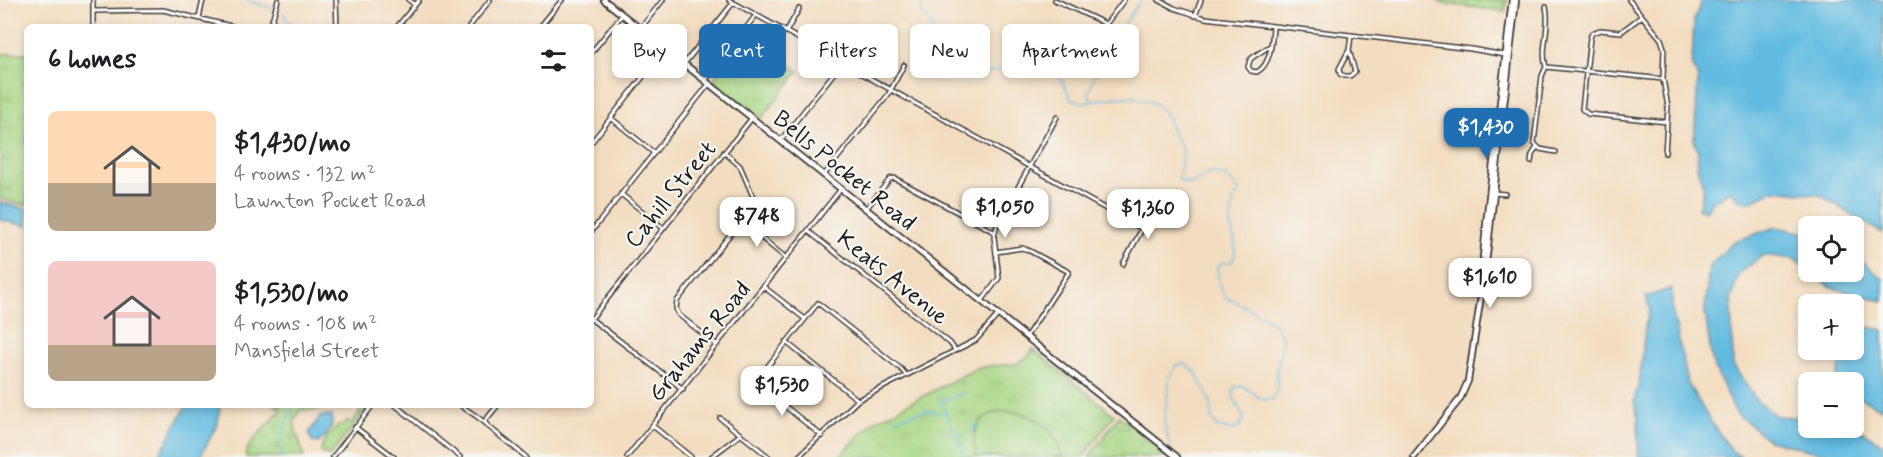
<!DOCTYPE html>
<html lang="en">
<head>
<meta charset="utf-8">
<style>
  body { margin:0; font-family:Mynerve,sans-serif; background:#f2f2f2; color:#202124; height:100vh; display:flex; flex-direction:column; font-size:22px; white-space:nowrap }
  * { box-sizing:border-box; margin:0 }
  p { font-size:20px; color:#757577 }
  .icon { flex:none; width:33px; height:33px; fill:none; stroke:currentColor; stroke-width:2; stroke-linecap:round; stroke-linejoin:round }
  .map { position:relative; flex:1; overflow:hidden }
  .drawer { position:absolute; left:24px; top:24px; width:570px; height:384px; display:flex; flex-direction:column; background:#fff; border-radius:9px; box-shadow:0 3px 9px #0003 }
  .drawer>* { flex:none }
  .top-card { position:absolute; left:612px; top:24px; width:570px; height:54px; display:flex; gap:12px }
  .fabs { position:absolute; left:1798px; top:216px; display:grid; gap:12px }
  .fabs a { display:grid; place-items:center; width:66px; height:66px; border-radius:9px; background:#fff; box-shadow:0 3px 9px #0003; font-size:30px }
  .price { position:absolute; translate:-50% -51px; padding:0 14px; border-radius:12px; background:#fff; color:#222; font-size:20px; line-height:39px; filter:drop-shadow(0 2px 3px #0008) }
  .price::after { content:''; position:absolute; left:50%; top:36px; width:18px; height:14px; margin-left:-9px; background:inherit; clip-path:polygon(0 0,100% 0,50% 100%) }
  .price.selected { background:#1f6fb2; color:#fff }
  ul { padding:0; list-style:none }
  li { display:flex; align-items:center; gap:18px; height:150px; padding:0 24px }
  li span { display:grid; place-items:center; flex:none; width:168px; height:120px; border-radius:9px; color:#555 }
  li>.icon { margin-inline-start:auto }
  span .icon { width:72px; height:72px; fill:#fffc; stroke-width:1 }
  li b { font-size:26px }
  h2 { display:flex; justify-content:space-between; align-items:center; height:72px; padding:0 24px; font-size:26px }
  .chip { padding:0 21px; border-radius:9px; background:#fff; box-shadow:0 3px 9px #0003; font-size:21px; line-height:54px }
  .chip.selected { background:#1f6fb2; color:#fff }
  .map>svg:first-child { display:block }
  .grass { fill:url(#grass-dots); stroke:#627950; stroke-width:1.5 }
  .wetland { fill:url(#wetland-marsh); stroke:#627950; stroke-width:1.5 }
  .park { fill:url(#park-tufts); stroke:#627950; stroke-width:1.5 }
  .garden { fill:#a8d683; stroke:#627950; stroke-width:1.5 }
  .water { fill:#62bbe0; stroke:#3f6c7e; stroke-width:1.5 }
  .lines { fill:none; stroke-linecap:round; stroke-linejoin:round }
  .stream { stroke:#62bbe0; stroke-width:1.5 }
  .minor-casing { stroke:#3c3935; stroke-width:6 }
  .secondary-casing { stroke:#3c3935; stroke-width:8 }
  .minor { stroke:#fff; stroke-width:3 }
  .secondary { stroke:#fff; stroke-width:4.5 }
  .labels { text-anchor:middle; stroke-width:4.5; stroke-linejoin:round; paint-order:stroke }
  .street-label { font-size:24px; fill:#1c1c1c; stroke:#f6f6f2 }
</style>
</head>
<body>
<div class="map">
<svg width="1883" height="457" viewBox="0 0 1883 457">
  <defs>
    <pattern id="grass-dots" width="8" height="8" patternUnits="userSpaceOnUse" patternTransform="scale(1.5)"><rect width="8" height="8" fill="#a8d683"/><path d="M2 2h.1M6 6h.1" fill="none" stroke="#90b771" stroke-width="1.8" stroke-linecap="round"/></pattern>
    <pattern id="wetland-marsh" width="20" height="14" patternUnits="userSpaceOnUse" patternTransform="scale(1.5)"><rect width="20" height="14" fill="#a8d683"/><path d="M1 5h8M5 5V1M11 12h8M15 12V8" fill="none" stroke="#90b771"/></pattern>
    <pattern id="park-tufts" width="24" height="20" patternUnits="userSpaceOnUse" patternTransform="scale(1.5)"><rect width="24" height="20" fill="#a8d683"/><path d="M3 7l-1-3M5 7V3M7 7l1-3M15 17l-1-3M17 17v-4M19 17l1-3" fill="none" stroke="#90b771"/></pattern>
  </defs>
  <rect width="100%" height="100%" fill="#f6f6f2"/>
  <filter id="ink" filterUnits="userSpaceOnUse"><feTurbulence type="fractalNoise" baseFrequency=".0167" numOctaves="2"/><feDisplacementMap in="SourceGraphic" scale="12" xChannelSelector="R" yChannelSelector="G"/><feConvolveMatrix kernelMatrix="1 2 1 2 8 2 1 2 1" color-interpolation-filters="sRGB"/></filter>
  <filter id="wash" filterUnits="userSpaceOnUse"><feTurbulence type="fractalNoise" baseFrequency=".008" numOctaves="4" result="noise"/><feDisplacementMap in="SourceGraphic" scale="24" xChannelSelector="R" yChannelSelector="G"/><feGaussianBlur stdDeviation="1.35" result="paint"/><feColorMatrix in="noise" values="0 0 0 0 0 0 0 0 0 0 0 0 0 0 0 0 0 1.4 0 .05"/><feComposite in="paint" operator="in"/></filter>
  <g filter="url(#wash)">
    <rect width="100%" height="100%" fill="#f3ddc0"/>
    <!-- grass -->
    <path class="grass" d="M1436,0H1507L1505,11L1444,4Z"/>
    <!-- wetland -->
    <path class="wetland" d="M273,405H332L315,410H301C287,423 301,440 304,457H246C245,443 271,423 280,411L279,407Z"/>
    <!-- park -->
    <path class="park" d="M777,33L788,39L777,59L799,71L761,119L713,80L743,40L763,51L769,48Z
      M27,53V204L25,205L0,199V54Z
      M1033,349L1114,415L1083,457H839L873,422L979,367L1016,364L1028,356Z
      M359,405H370L330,456H327L321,451C322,441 335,425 346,423L347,420L351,423L360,413Z
      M1119,416L1166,455L1165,457H1089Z"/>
    <!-- garden -->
    <path class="garden" d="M1006,411C1035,414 1056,428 1062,457H977C968,431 979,413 1006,411Z"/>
    <!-- water -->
    <path class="water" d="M1702,0H1883V234L1820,195L1774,190L1748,203L1740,200L1730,191L1711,203L1706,211L1698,208L1704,188L1697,167L1698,150L1694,142L1698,78L1692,63L1694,20Z
      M0,202L27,209V226L0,220Z
      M1776,227L1809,234V272H1854V256L1861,260L1883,279V301L1833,288L1811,274L1794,259L1763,255L1739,274L1731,299L1733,365L1756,400L1776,416L1809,418V428L1854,427L1883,444V457H1849L1812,451L1769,440L1736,413L1712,362L1705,311L1709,266L1735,241Z
      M1672,288V310L1688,384L1711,422L1732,451L1741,457H1638V417L1634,401L1640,379L1645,327L1650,309L1646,297Z
      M1869,327L1883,330V410L1854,394V382H1840L1837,376L1840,365L1849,350H1854V345Z
      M187,405H220L218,423L200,457H158Z
      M327,415L332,416C334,428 326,436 318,443L312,442L309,433L320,417Z"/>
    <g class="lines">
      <!-- stream -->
      <path class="stream" d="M246,0L273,9
        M920,0L922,14L930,23L939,55L952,49L961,37L976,52L979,74C996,71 1040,60 1054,71C1062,78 1067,90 1071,99L1085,103L1110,98L1134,97L1156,104L1168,117L1172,131L1183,151L1179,180L1191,184L1211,173L1227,177L1240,192L1234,198L1230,225L1235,241V253L1232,262L1222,263L1217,267L1219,284L1226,298C1241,305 1283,320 1282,341C1282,350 1279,360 1277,369C1276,380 1280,390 1272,400L1261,399L1243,386L1234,387L1233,396L1244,418L1240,426L1232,430L1218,427L1212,419L1211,403L1195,371L1184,363L1177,366L1170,375L1164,422L1171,451
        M283,12L287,20L295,27
        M1092,101L1088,92L1108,47L1141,0
        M964,392L942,403L965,457
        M940,396L942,403
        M896,419L927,410L947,414
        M287,420L292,410V405
        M970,434L978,424
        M957,437L964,435
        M282,457L279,444L286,422"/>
    </g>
  </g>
  <g filter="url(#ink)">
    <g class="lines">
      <!-- minor casing -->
      <g class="minor-casing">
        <path id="minor" d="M336,0L337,27
          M409,0L415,5
          M729,0L1142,229
          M1055,0L1106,24
          M1159,0L1174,8L1205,18L1471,49L1505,55
          M1629,0L1661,39L1664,48L1663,79L1668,107L1665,153
          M1546,7C1551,27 1540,48 1546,67
          M94,11L163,10L235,27
          M1195,16L1201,0
          M1642,16L1621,32L1600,30L1592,33L1590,38L1582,109L1588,114L1667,122
          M199,18L203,0
          M93,27V0
          M270,27L278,0
          M397,27L419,0
          M469,27L490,0
          M540,27L562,0
          M640,29L663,0
          M786,32L799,9
          M1270,46L1253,57L1250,60L1248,67L1251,71L1257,72C1271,65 1272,41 1273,27
          M1349,50L1339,69L1340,74L1345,76H1350L1355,72L1349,50L1351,36
          M591,53L622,15
          M1086,57L1106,24L1124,0
          M684,64L733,3
          M705,81L756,15
          M611,118L654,153
          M780,141L842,63
          M591,143L665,49
          M1556,152L1540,149L1534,143L1542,76L1546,67L1663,79
          M1531,162L1532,155L1537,147
          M824,175L888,95L904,65
          M1494,193L1505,194
          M621,194L663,228
          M866,209L890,179L894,178L994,232
          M741,221L786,258
          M808,231L950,343L955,350
          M591,232L709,84
          M996,252L1022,248L1028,250L1069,272L1026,337
          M1123,264L1154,207
          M764,287L805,319
          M981,302L999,278L994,237L997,225L1057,117
          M591,319L752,118
          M591,319L683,389
          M786,342L858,400
          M717,345L679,315L676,309L677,301L741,221L755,201L740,166L724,152
          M395,405L460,457
          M460,405C468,411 485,421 489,427L526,457
          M720,418L769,457
          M485,421L498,405
          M653,426L691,457
          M355,427L394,457
          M822,436L755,382L818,303L901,369L906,375
          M333,457L373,405
          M627,457L841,189
          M711,457L740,435
          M798,457L858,400L976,340L998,315"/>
      </g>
      <!-- secondary casing -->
      <g class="secondary-casing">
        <path id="secondary" d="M604,0L1177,457
          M1483,257L1488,206L1512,0
          M1414,457L1460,399L1468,381L1486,263L1516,0"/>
      </g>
      <!-- minor -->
      <use href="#minor" class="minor"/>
      <!-- secondary -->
      <use href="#secondary" class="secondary"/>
    </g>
  </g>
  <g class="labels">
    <!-- street labels -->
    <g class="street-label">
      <text transform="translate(845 170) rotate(39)" y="8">Bells Pocket Road</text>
      <text transform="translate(670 194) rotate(-51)" y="8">Cahill Street</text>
      <text transform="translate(893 277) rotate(39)" y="8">Keats Avenue</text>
      <text transform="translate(699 341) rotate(-51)" y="8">Grahams Road</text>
    </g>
  </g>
</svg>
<div class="fabs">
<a><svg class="icon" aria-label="locate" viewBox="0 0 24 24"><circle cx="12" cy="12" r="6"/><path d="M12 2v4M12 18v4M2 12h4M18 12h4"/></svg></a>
<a>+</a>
<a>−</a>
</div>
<b class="price selected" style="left:1486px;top:159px">$1,430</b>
<b class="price" style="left:1005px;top:239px">$1,050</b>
<b class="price" style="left:1148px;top:240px">$1,360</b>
<b class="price" style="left:757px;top:248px">$748</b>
<b class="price" style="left:1490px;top:309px">$1,610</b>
<b class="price" style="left:782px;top:417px">$1,530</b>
<div class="top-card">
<a class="chip">Buy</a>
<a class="chip selected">Rent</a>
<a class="chip">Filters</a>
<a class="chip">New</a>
<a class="chip">Apartment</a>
</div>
<section class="drawer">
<h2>6 homes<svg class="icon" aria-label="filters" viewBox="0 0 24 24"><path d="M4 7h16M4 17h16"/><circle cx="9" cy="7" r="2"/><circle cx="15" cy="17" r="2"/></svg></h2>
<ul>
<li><span style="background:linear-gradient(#ffd9b3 60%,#b9a48a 0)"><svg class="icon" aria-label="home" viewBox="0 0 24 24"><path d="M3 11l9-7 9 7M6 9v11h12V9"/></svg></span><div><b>$1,430/mo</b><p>4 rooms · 132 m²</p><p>Lawnton Pocket Road</p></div></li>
<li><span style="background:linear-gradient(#f6c9c9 70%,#b9a48a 0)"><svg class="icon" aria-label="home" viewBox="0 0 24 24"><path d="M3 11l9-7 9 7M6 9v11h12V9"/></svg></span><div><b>$1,530/mo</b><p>4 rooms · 108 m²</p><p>Mansfield Street</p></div></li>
</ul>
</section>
</div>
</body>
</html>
